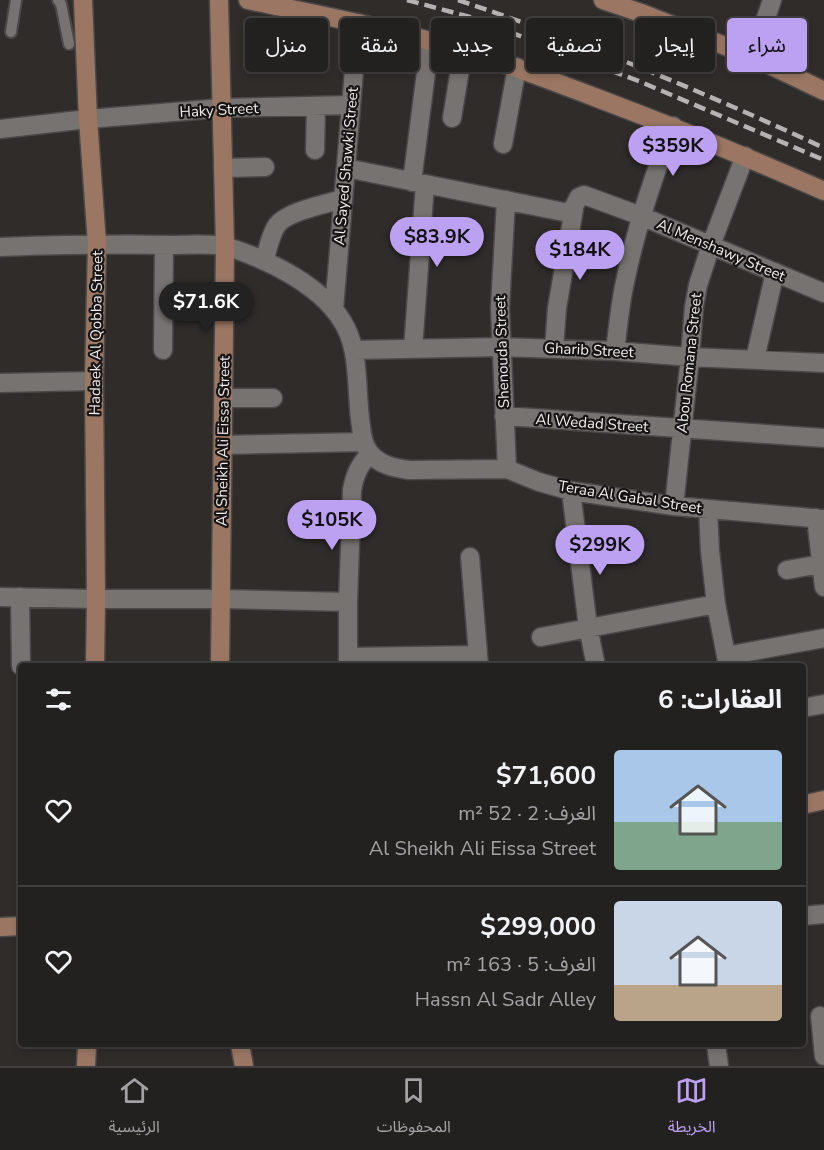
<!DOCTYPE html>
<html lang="ar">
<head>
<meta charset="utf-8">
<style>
  body { margin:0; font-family:"Nunito Sans","Noto Sans Arabic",sans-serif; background:#2b2929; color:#f1f3f6; direction:rtl; height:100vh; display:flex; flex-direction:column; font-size:22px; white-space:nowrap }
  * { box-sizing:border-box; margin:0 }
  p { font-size:20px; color:#a3a3a5 }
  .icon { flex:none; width:33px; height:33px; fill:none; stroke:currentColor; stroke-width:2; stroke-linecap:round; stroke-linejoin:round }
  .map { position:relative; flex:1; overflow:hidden; direction:ltr }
  .details { position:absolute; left:18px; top:663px; width:788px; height:384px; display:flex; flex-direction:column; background:#232120; border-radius:6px; box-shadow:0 3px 9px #0003,0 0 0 2px #403e3e; direction:rtl }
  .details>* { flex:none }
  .banner { position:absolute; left:18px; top:18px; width:789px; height:54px; direction:rtl; display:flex; gap:12px }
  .price { position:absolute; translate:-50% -51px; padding:0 14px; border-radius:21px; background:#bca0f2; color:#111; font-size:20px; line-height:39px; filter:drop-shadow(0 2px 3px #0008) }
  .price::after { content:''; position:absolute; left:50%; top:36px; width:18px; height:14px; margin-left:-9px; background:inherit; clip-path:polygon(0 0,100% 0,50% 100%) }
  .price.on { background:#222; color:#fff }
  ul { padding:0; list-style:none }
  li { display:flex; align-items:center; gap:18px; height:150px; padding:0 24px }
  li+li { border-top:2px solid #403e3e }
  li span { display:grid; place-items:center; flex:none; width:168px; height:120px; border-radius:6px; color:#555 }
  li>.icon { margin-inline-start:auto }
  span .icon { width:72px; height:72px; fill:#fffc; stroke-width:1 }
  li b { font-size:26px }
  h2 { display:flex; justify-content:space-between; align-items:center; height:72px; padding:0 24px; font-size:26px }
  .chip { padding:0 21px; border-radius:6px; background:#232120; box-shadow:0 3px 9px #0003,0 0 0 2px #403e3e; font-size:21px; line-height:54px }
  .chip.on { background:#bca0f2; color:#111 }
  .tabs { display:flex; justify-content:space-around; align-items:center; height:84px; border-top:2px solid #403e3e; background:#232120; font-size:16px; color:#a3a3a5 }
  .tabs a { display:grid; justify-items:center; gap:3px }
  .tabs .on { color:#bca0f2 }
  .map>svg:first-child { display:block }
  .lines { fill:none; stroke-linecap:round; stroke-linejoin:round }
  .lane-casing { stroke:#4b4847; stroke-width:14 }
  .street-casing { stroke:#4b4847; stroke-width:21 }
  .secondary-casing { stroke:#4b4847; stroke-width:21 }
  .lane { stroke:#777371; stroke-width:10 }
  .street { stroke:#777371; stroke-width:18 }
  .secondary { stroke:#9b7763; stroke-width:18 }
  .rail { stroke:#b5b2b1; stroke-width:4.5; stroke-dasharray:12 6; stroke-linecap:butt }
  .labels { text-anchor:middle; stroke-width:4.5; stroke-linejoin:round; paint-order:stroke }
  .street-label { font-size:15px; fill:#efeceb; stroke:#161414 }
</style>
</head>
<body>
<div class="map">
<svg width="824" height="1066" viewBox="0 0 824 1066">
  <rect width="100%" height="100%" fill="#2f2c2a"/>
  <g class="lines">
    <!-- lane casing -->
    <g class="lane-casing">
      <path id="lane" d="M58,0L61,4L69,44
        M11,32L16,0"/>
    </g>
    <!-- street casing -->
    <g class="street-casing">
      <path id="street" d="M753,57L772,0
        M452,118L463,51
        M0,129L88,119L222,108L351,105
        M503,144L517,67
        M315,150L316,106
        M223,168L265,167
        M346,168L564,212C575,212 574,204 579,197L584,195L641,216L824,293
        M412,182L430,41
        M506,200L500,308L507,469
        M0,247C58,245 115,244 173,245C188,245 215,243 228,247C269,260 326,287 346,328C360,355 356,396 361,426C362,435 363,444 369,452C379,465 394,468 409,470L507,469L539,482L571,491L674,506L824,519
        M264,261C268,250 270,235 277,225C288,211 326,204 343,199
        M334,309L358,23
        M413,349L425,184
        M554,349L557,308L574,209
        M163,350L164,245
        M354,350L501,347L615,351L690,357L824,363
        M615,351C618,328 620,304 625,282C636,228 653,177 673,126
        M755,359L775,272
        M0,383L94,381
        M224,398H273
        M504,416L824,438
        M223,445L364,442
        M571,491L588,627L596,666
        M674,506L690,357L694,307L698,285L711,245L745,156
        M708,509L710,551L716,604L728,666
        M816,518L824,587
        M470,557L479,666
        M787,570L821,564
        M0,597L96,599H220L348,602
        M20,597L21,666
        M541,637L716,604
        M726,656L824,638
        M348,657L478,655
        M348,666V602L352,490C355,474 359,466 370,453
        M802,708L824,704
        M802,916L824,914
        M820,1016L824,1056
        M716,1044L719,1066"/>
    </g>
    <!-- secondary casing -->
    <g class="secondary-casing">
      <path id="secondary" d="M83,0L88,119L97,244L94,381L96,599L95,666
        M219,0L225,246L220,666
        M248,0C309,13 370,24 430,41C487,56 542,77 597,98C674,127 749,158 824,191
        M603,0L644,14L753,57L824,91
        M802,805L824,800
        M0,927L21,926
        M240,1044L244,1066
        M86,1066L87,1044"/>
    </g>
    <!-- lane -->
    <use href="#lane" class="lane"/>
    <!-- street -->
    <use href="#street" class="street"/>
    <!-- secondary -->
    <use href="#secondary" class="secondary"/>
    <!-- rail -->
    <path class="rail" d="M407,0L470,17L641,82L824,160
      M458,0C583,42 704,92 824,148"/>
  </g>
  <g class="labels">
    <!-- street labels -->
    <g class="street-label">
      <text transform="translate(219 110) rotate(-3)" y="5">Haky Street</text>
      <text transform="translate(346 166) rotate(-85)" y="5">Al Sayed Shawki Street</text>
      <text transform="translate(721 250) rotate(23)" y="5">Al Menshawy Street</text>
      <text transform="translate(96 333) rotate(-89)" y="5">Hadaek Al Qobba Street</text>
      <text transform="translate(589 350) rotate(3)" y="5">Gharib Street</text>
      <text transform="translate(502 352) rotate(-92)" y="5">Shenouda Street</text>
      <text transform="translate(689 363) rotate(-84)" y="5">Abou Romana Street</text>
      <text transform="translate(592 423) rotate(4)" y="5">Al Wedad Street</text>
      <text transform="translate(223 441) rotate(-89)" y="5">Al Sheikh Ali Eissa Street</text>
      <text transform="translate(630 497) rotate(9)" y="5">Teraa Al Gabal Street</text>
    </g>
  </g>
</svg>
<b class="price" style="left:673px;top:177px">$359K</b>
<b class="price" style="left:437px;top:268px">$83.9K</b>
<b class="price" style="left:580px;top:281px">$184K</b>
<b class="price on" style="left:206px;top:333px">$71.6K</b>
<b class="price" style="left:332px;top:551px">$105K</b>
<b class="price" style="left:600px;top:576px">$299K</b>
<div class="banner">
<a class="chip on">شراء</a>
<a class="chip">إيجار</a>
<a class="chip">تصفية</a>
<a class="chip">جديد</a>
<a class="chip">شقة</a>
<a class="chip">منزل</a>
</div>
<section class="details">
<h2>العقارات: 6<svg class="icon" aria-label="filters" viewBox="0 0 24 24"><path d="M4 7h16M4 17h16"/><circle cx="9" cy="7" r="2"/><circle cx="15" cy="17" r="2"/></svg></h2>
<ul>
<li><span style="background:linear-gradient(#a9c7e8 60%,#7fa58c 0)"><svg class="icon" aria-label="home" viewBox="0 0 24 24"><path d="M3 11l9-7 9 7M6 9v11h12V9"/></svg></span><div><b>$71,600</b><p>الغرف: 2 · 52 m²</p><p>Al Sheikh Ali Eissa Street</p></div><svg class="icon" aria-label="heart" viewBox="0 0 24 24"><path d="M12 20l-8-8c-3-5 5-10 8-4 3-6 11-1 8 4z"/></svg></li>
<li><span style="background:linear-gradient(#c9d6e8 70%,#b9a48a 0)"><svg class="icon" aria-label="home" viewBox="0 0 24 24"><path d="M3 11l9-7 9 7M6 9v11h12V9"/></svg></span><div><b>$299,000</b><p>الغرف: 5 · 163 m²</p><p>Hassn Al Sadr Alley</p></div><svg class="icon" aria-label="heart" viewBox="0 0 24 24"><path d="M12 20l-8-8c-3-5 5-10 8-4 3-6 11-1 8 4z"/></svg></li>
</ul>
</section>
</div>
<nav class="tabs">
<a class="on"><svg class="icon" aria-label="map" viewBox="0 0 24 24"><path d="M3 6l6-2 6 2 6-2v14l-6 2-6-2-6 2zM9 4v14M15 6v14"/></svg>الخريطة</a>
<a><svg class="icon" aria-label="saved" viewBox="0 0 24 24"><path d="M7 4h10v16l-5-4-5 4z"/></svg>المحفوظات</a>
<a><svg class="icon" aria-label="home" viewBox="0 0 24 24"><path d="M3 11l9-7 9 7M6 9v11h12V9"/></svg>الرئيسية</a>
</nav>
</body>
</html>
